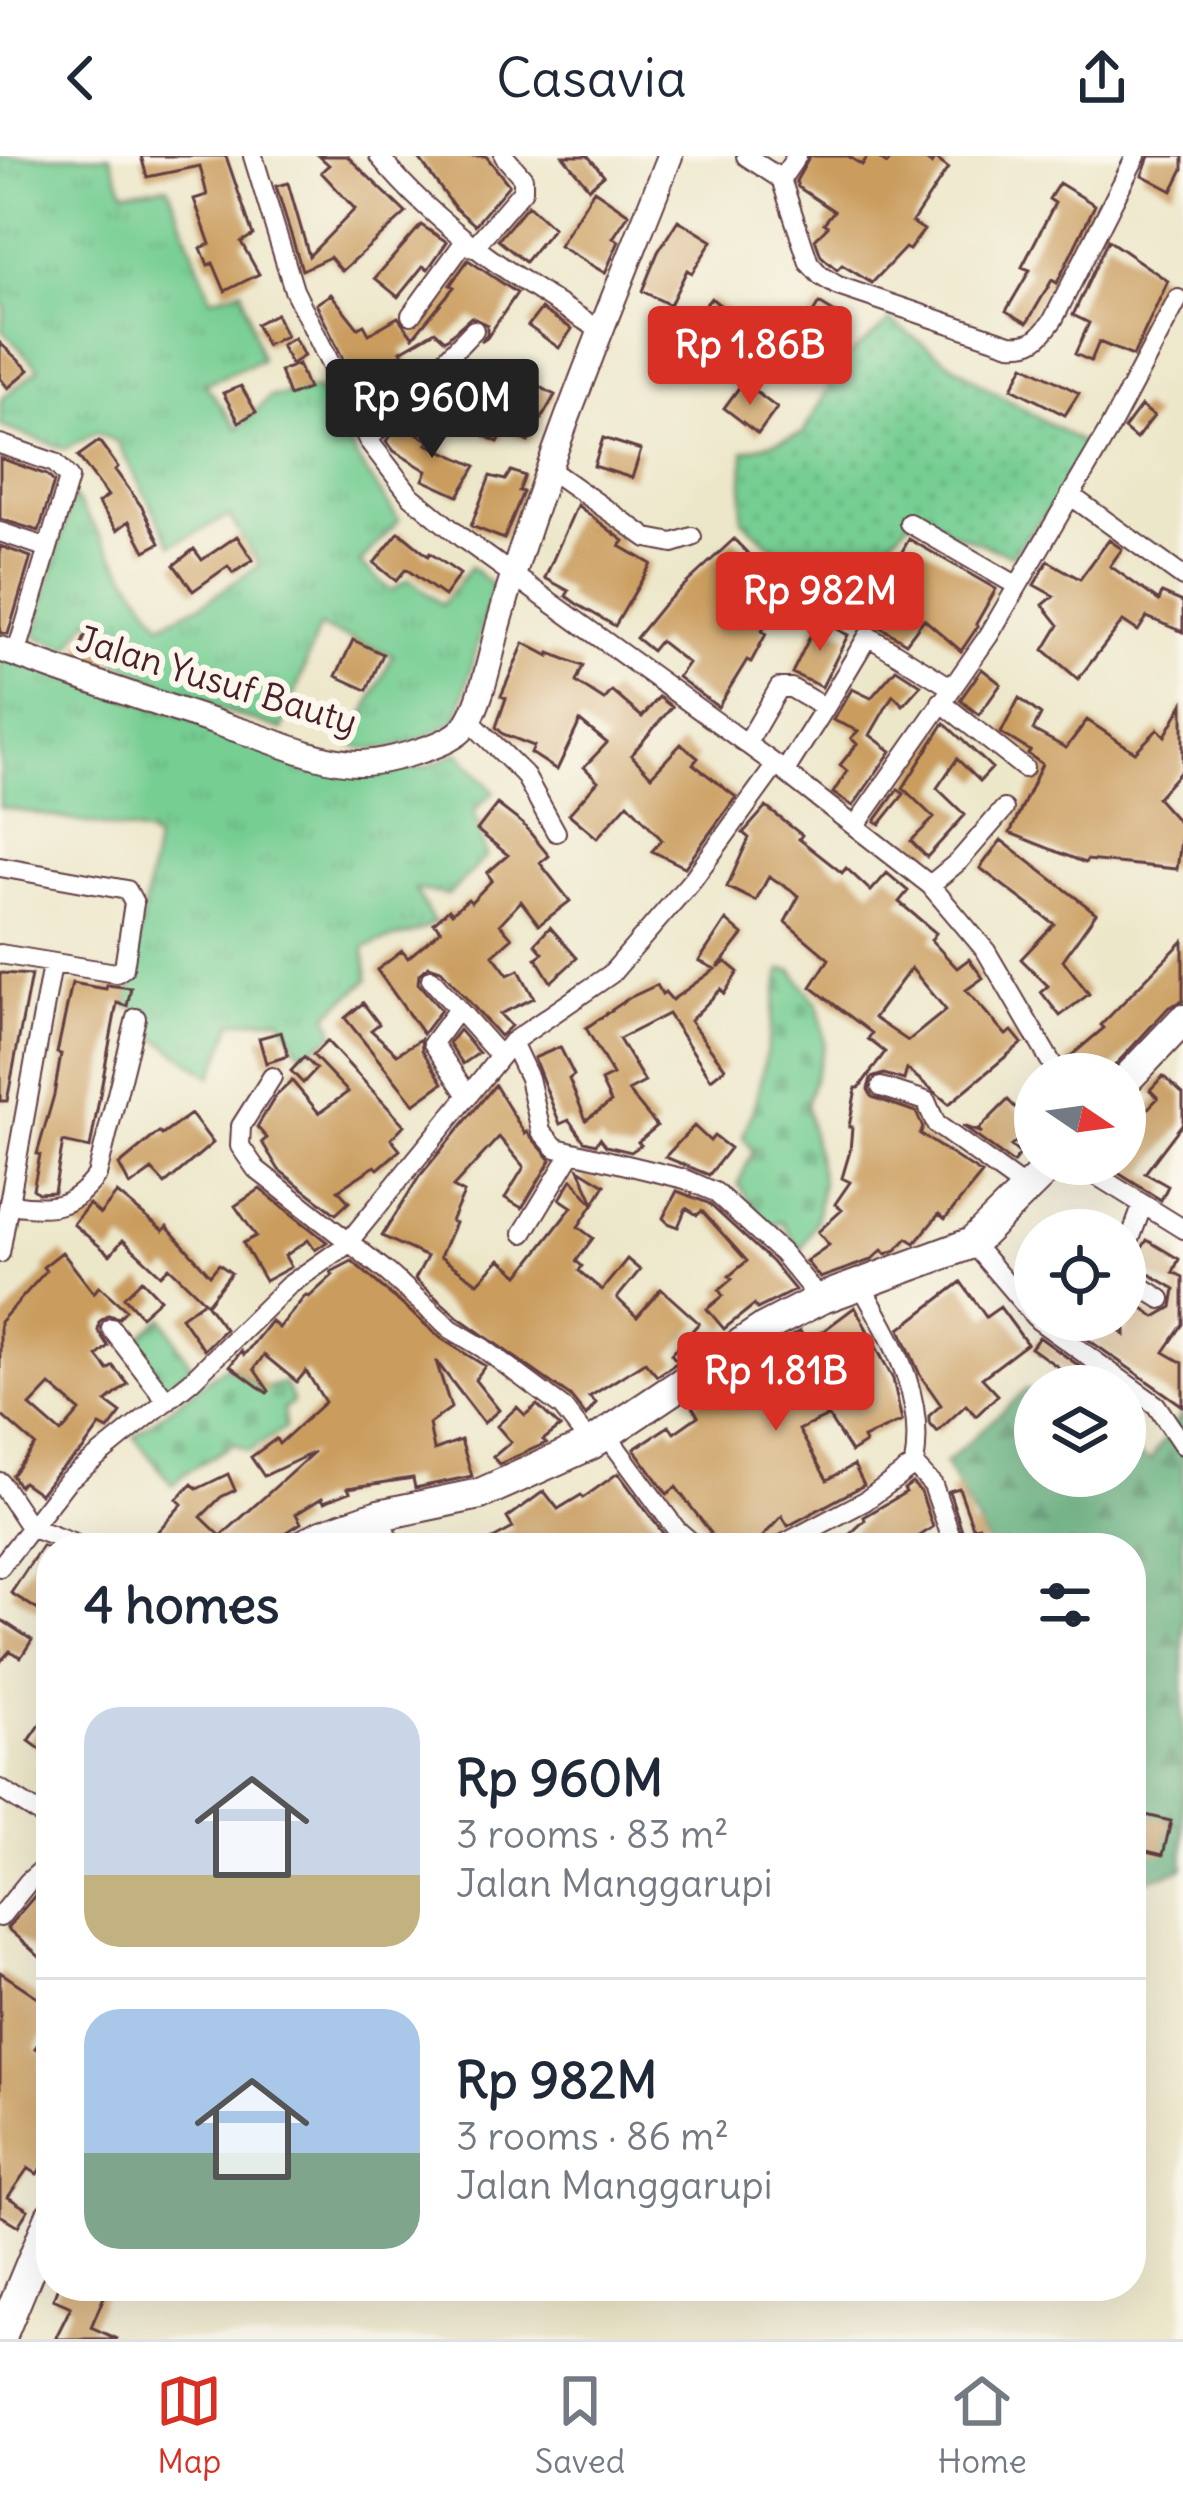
<!DOCTYPE html>
<html lang="en">
<head>
<meta charset="utf-8">
<style>
  body { margin:0; font-family:Delius,sans-serif; background:#f6f6f7; color:#1f2937; height:100vh; display:flex; flex-direction:column; font-size:45px; white-space:nowrap }
  * { box-sizing:border-box; margin:0 }
  p { font-size:39px; color:#747a83 }
  .icon { flex:none; width:66px; height:66px; fill:none; stroke:currentColor; stroke-width:2; stroke-linecap:round; stroke-linejoin:round }
  .map { position:relative; flex:1; overflow:hidden }
  .drawer { position:absolute; left:36px; top:1377px; width:1110px; height:768px; display:flex; flex-direction:column; background:#fff; border-radius:48px; box-shadow:0 12px 48px #0002 }
  .drawer>* { flex:none }
  .needle { width:78px; rotate:103deg }
  .controls { position:absolute; left:1014px; top:897px; display:grid; gap:24px }
  .controls a { display:grid; place-items:center; width:132px; height:132px; border-radius:50%; background:#fff; box-shadow:0 12px 48px #0002; font-size:60px }
  .price { position:absolute; translate:-50% -102px; padding:0 27px; border-radius:12px; background:#d93025; color:#fff; font-size:39px; line-height:78px; filter:drop-shadow(0 3px 6px #0008) }
  .price::after { content:''; position:absolute; left:50%; top:72px; width:36px; height:27px; margin-left:-18px; background:inherit; clip-path:polygon(0 0,100% 0,50% 100%) }
  .price.active { background:#222; color:#fff }
  ul { padding:0; list-style:none }
  li { display:flex; align-items:center; gap:36px; height:300px; padding:0 48px }
  li+li { border-top:3px solid #e0e1e3 }
  li span { display:grid; place-items:center; flex:none; width:336px; height:240px; border-radius:36px; color:#555 }
  li>.icon { margin-inline-start:auto }
  span .icon { width:144px; height:144px; fill:#fffc; stroke-width:1 }
  li b { font-size:51px }
  h2 { display:flex; justify-content:space-between; align-items:center; height:144px; padding:0 48px; font-size:51px }
  header { display:flex; justify-content:space-between; align-items:center; height:156px; padding:0 48px; background:#fff; font-size:54px; font-weight:600 }
  .dock { display:flex; justify-content:space-around; align-items:center; height:168px; border-top:3px solid #e0e1e3; background:#fff; font-size:33px; color:#747a83 }
  .dock a { display:grid; justify-items:center; gap:6px }
  .dock .active { color:#d93025 }
  .map>svg:first-child { display:block }
  .grass { fill:url(#grass-tufts); stroke:#60765f; stroke-width:3 }
  .forest { fill:url(#forest-firs); stroke:#556854; stroke-width:3 }
  .cemetery { fill:url(#cemetery-stones); stroke:#60765f; stroke-width:3 }
  .park { fill:url(#park-dots); stroke:#60765f; stroke-width:3 }
  .building { fill:#ca9d5e; fill-rule:evenodd }
  .lines { fill:none; stroke-linecap:round; stroke-linejoin:round }
  .minor-casing { stroke:#623d43; stroke-width:22 }
  .tertiary-casing { stroke:#623d43; stroke-width:28 }
  .primary-casing { stroke:#623d43; stroke-width:34 }
  .minor { stroke:#fff; stroke-width:18 }
  .tertiary { stroke:#fff; stroke-width:24 }
  .primary { stroke:#fff; stroke-width:30 }
  .labels { text-anchor:middle; stroke-width:12; stroke-linejoin:round; paint-order:stroke }
  .street-label { font-size:36px; fill:#4a1f2b; stroke:#fbf7ec }
</style>
</head>
<body>
<header><svg class="icon" aria-label="back" viewBox="0 0 24 24"><path d="M15 5l-7 7 7 7"/></svg>Casavia<svg class="icon" aria-label="share" viewBox="0 0 24 24"><path d="M12 15V3M7 8l5-5 5 5M5 13v7h14v-7"/></svg></header>
<div class="map">
<svg width="1183" height="2183" viewBox="0 0 1183 2183">
  <defs>
    <pattern id="grass-tufts" width="24" height="20" patternUnits="userSpaceOnUse" patternTransform="scale(3)"><rect width="24" height="20" fill="#76ce93"/><path d="M3 7l-1-3M5 7V3M7 7l1-3M15 17l-1-3M17 17v-4M19 17l1-3" fill="none" stroke="#68b07f"/></pattern>
    <pattern id="forest-firs" width="22" height="20" patternUnits="userSpaceOnUse" patternTransform="scale(3)"><rect width="22" height="20" fill="#60b17d"/><path d="M5 1l3.5 6h-7zM16 11l3.5 6h-7z" fill="#518f67"/></pattern>
    <pattern id="cemetery-stones" width="16" height="16" patternUnits="userSpaceOnUse" patternTransform="scale(3)"><rect width="16" height="16" fill="#76ce93"/><path d="M2 7V4a2 2 0 0 1 4 0v3zM10 15v-3a2 2 0 0 1 4 0v3z" fill="#68b07f"/></pattern>
    <pattern id="park-dots" width="8" height="8" patternUnits="userSpaceOnUse" patternTransform="scale(3)"><rect width="8" height="8" fill="#76ce93"/><path d="M2 2h.1M6 6h.1" fill="none" stroke="#68b07f" stroke-width="1.8" stroke-linecap="round"/></pattern>
  </defs>
  <rect width="100%" height="100%" fill="#fbf7ec"/>
  <filter id="ink" filterUnits="userSpaceOnUse"><feTurbulence type="fractalNoise" baseFrequency=".00833" numOctaves="2"/><feDisplacementMap in="SourceGraphic" scale="24" xChannelSelector="R" yChannelSelector="G"/><feConvolveMatrix kernelMatrix="1 2 1 2 8 2 1 2 1" color-interpolation-filters="sRGB"/></filter>
  <filter id="wash" filterUnits="userSpaceOnUse"><feTurbulence type="fractalNoise" baseFrequency=".004" numOctaves="4" result="noise"/><feDisplacementMap in="SourceGraphic" scale="48" xChannelSelector="R" yChannelSelector="G"/><feGaussianBlur stdDeviation="2.7" result="paint"/><feColorMatrix in="noise" values="0 0 0 0 0 0 0 0 0 0 0 0 0 0 0 0 0 1.4 0 .05"/><feComposite in="paint" operator="in"/></filter>
  <g filter="url(#wash)">
    <rect width="100%" height="100%" fill="#ede7ca"/>
    <!-- grass -->
    <path class="grass" d="M0,0H110L124,35L168,30L211,142L242,133L261,204L205,228L238,273L270,241L318,233L358,304L399,364L360,407L391,435L409,423L442,449L471,411L493,430L457,564C428,581 384,603 350,588L393,499L319,471L282,574L222,554L114,505L119,483L90,462L69,492L35,480L73,340L161,468L204,447L260,409L229,360L172,389L117,286L96,277L65,293L0,270L1,243L39,213L2,173L5,151L0,140Z
      M0,500L358,617L427,611L458,596L494,636L474,655L486,701L448,739L415,733L434,767C410,782 389,780 364,792L368,824L328,858L335,879L301,897L280,862L233,866L212,921L152,879L148,857L127,850L156,685L147,678L0,651Z"/>
    <!-- forest -->
    <path class="forest" d="M1027,1233L1035,1238V1320H1125V1291L1150,1305L1183,1256V1713L1131,1730V1392H990L945,1307Z"/>
    <!-- cemetery -->
    <path class="cemetery" d="M781,814H792L819,851L825,887L806,949L822,1024L816,1065L801,1095L782,1066L768,1072L738,1028L753,995L743,980C764,933 770,866 781,814Z
      M163,1162L191,1210L165,1234L132,1187Z
      M227,1209L260,1233L284,1227L293,1246L283,1253L285,1272L249,1295L233,1288L184,1318L173,1330L134,1280Z"/>
    <!-- park -->
    <path class="park" d="M890,165L987,232L1096,295L1012,399L914,362L826,441L742,363L744,295L803,278L843,205Z"/>
    <g id="blocks">
      <!-- building -->
      <path class="building" d="M141,0H226L253,79L241,86L259,118L225,135L213,107L208,109L201,92L210,88L194,43L207,39L200,10L147,21Z
        M319,0H347L406,57L342,115L330,101L302,114L276,30L288,27L309,100L355,53L321,16L329,9Z
        M417,0H486L509,29L475,69L455,52Z
        M563,0H588L604,19L589,32Z
        M810,0H848L862,9L868,0H876L887,8L894,0H921L931,8L935,2L948,12L912,66L924,74L909,94L905,92L872,127L842,109L837,114L821,100L815,83L828,70L824,67L834,55L798,31L796,25Z
        M1149,0H1183V13L1172,35L1142,19Z
        M1059,27L1095,49L1057,127L1052,124L1027,167L1006,155L1030,114L1022,111L1055,47L1049,43Z
        M594,34L629,58L613,82L619,85L605,117L559,90Z
        M528,49L553,72L525,106L498,84Z
        M678,64L712,85L692,117L687,114L670,149L642,135L658,96Z
        M421,69L447,86L428,113L423,110L398,141L375,122Z
        M1108,84L1168,125L1133,200L1099,186L1091,205L1075,198L1089,167L1073,159Z
        M468,104L517,137L487,182L481,186L487,178V169L471,161L445,184L435,175L401,195L414,217L398,234L387,228L380,240L386,244L368,254L316,148L331,138L358,172L364,169L369,178L398,161L413,181L454,131L450,129Z
        M711,142L739,164L722,185L694,163Z
        M819,147L842,161L822,195L788,223L765,204L788,186L793,189Z
        M541,153L572,173L559,192L528,170Z
        M276,158L286,180L266,189L256,168Z
        M294,182L304,200L291,208L281,189Z
        M0,187L29,214L8,232L0,222Z
        M298,208L308,233L289,240L280,215Z
        M1024,209L1079,237L1065,259L1012,232Z
        M500,210L555,239L528,286L505,273L498,286L485,280L495,260L468,252L474,233L480,237Z
        M743,226L777,252L758,278L724,252Z
        M241,230L256,256L239,266L223,237Z
        M1141,250L1154,260L1136,283L1124,273Z
        M402,268L430,285L427,288L476,310L458,340L423,324L427,315L394,295L386,285Z
        M603,282L641,294L632,322L594,310Z
        M99,285L118,311L115,314L142,351L160,387L145,395L129,365L117,374L98,347L108,340L78,300Z
        M0,302L47,319L54,326L39,375L0,363Z
        M511,315L525,320L519,335L523,336L504,383L471,370L490,320L505,324Z
        M577,349L624,385L620,390L651,408L615,470L577,448L566,440L569,435L545,422Z
        M399,376L428,400L430,397L460,418L444,440L406,413L396,425L374,407Z
        M237,380L253,404L233,417L228,410L193,435L174,409L194,393L202,404Z
        M734,383L757,407L762,400L777,411L773,416L797,426L790,443L785,441L762,475L766,478L751,506L747,504L718,551L678,521L688,507L660,485L652,495L636,482L662,450Z
        M909,383L996,433L976,468L978,470L961,495L924,463L906,487L855,455L886,417L889,419Z
        M1109,384L1122,393L1110,410L1159,445L1162,437L1183,446V476L1147,461L1138,475L1123,465L1078,523L1044,494L1059,469L1043,449L1054,440L1034,429L1048,405L1080,423Z
        M0,390L31,401L8,478L0,477Z
        M818,464L848,479L822,531L792,517Z
        M87,476L115,489L106,509L78,497Z
        M353,484L383,498L367,534L336,520Z
        M524,487L549,500L550,497L583,510L576,526L604,544L612,535L642,561L659,541L672,551L631,599L651,620L681,588L698,602L693,608L736,641L685,711L652,695L662,684L628,647L597,682L569,658L598,625L584,611L607,587L580,565L557,614L531,597L534,590L503,578L496,571L506,542L501,540Z
        M896,513L921,529L903,549L893,539L870,579L891,595L853,650L833,637L847,615L840,609L857,588L851,582L858,575L833,564L852,533L871,542Z
        M982,513L1001,528L979,559L960,544Z
        M1019,542L1041,559L1033,574L1066,592L1087,564L1135,596L1158,573L1165,580L1183,548V613L1157,642L1183,671L1177,713L1087,704L1085,707L1010,677L1042,608L1028,598L1030,595L1001,577Z
        M944,567L992,612L980,625L957,603L937,632L965,659L927,701L911,685L934,662L903,632Z
        M898,633L904,638L880,668L875,665Z
        M497,648L523,668L549,700L540,707L570,745L539,769L521,745L500,768L512,782L493,799L508,819L519,814L534,842L500,858L511,870L500,880L441,814L429,810L419,818L418,827L441,854L423,878L377,814L402,795L408,802L441,774L434,767L449,753L452,757L468,743L471,746L492,724L487,717L508,699L477,674Z
        M766,651L802,679L799,683L842,717L846,712L871,735L887,717L908,735L899,746L936,777L931,784L957,812L969,803L983,822L966,834L1006,879L1012,875L1022,887L949,948L907,913L904,924L884,918L871,922L868,933L872,941L916,956L923,972L920,978L982,1018L945,1063L939,1058L915,1087L907,1082L896,1094L886,1098L882,1094L871,1104L820,1122L806,1105L829,1089L818,1076L842,1054L835,1048L850,1026L842,1022L850,995L852,971H849L856,932H859L885,896L868,883L872,877L811,831L829,803L785,766L799,740L769,720L756,745L727,731L749,682L743,677ZM911,812L946,854L908,885L874,862Z
        M1001,684L1096,757L1063,804L1089,838L1060,860L1041,836L1048,830L1021,803L1054,768L980,712Z
        M726,764L743,779L718,811L726,806L738,816L724,838L721,833L690,865L725,912L711,923L668,858L619,883L645,926L628,935L657,970L638,986L641,989L631,996L606,990L600,982L596,988L584,985L569,964L560,968L534,902L560,891L574,919L569,923L586,964L611,946L601,925L613,919L586,872L629,842L657,829L662,838L665,836L672,844L715,813L699,805Z
        M550,771L577,802L551,826L536,802L543,797L535,788Z
        M1183,785V845L1169,851L1107,918H1072L1066,904L1104,872L1101,869Z
        M0,817L31,819L7,945H0Z
        M72,827L106,833L107,829L131,832L127,850L117,847L90,992L63,986L54,1036L38,1037L33,1033L40,999L37,998L54,939L61,898L57,897Z
        M363,847L379,868L371,874L397,898L421,883L422,894L443,927L414,948L345,862Z
        M459,874L479,897L463,908L449,887Z
        M281,876L288,900L266,907L259,882Z
        M327,885L404,969L391,983L400,994L378,1013L375,1010L338,1034L349,1046L336,1058L279,1014L262,986L267,982L257,971L275,941L292,925L319,957L348,936L313,899Z
        M304,901L316,913L303,927L291,915Z
        M1163,920L1183,938V967L1145,1017L1168,1030L1161,1044L1104,1008H1125V976L1158,942L1150,934Z
        M495,929L525,978L527,976L551,1004L522,1052L505,1042L524,1011L499,981L453,1031L464,1037L451,1065L455,1067L440,1101L478,1127L500,1103L519,1119L572,1051L560,1043L572,1023L593,1048L578,1071L593,1082L576,1105L582,1110L579,1115L602,1134L627,1103L640,1114L617,1142L637,1161L661,1133L699,1167L671,1198L678,1206L657,1220L645,1206L589,1241L596,1247L586,1260L570,1240L459,1162L415,1123L427,1101L382,1080L419,1021Z
        M1008,944L1034,971L1011,990L1020,998L1013,1007L962,970L982,977L978,974Z
        M191,958L213,987L165,1028L152,1014L130,1030L119,1009L159,976L162,979Z
        M694,970L710,985L714,980L730,992L709,1019L665,1001Z
        M579,1013L605,1029L594,1047Z
        M260,1033L327,1086L315,1094L308,1084L285,1100L291,1111L265,1125L243,1087L256,1080L235,1050Z
        M677,1035L708,1047L772,1106L795,1134L757,1153L754,1149L724,1173L707,1153L723,1140L719,1134L732,1123L729,1120L747,1105L702,1055L697,1059L686,1052L678,1071L668,1067L663,1062Z
        M117,1037L163,1075L167,1071L210,1119L219,1108L231,1117L207,1148L205,1146L225,1173L204,1194L181,1161L204,1145L169,1111L161,1119L123,1084L110,1099L73,1068L89,1048L100,1058Z
        M1147,1084L1179,1103L1173,1116L1183,1121V1168L1164,1196L1183,1207V1250L1080,1178L1090,1164H1104L1125,1179V1139L1155,1161L1172,1151L1175,1133L1132,1108Z
        M1035,1092V1127L1018,1114Z
        M62,1096L94,1137L99,1130L126,1154L119,1162L108,1159L99,1166L98,1175L108,1190L97,1200L108,1214L113,1210L128,1228L106,1246L121,1257L108,1274L100,1270L82,1295L58,1315L40,1338L23,1326L19,1330L12,1319L35,1289L0,1258V1166L46,1115L43,1111ZM50,1229L80,1255L61,1277L30,1250Z
        M352,1105L442,1183L485,1210L475,1224L499,1254L484,1267L436,1205L451,1252L429,1268L434,1294L461,1284L472,1320L415,1332L413,1322L348,1332L350,1336L324,1346L322,1342L296,1358L301,1367L262,1392H207L196,1380L186,1392H143L182,1348L177,1343L192,1328L197,1333L228,1318L235,1334L221,1341L201,1361L221,1380L314,1296L264,1320L251,1301L276,1283L279,1288L325,1246L306,1215L297,1226L264,1199L254,1213L269,1235L267,1237L230,1210L241,1195L244,1199L271,1165L279,1172L306,1139L309,1141L333,1119L331,1116Z
        M142,1124L160,1143L141,1160L124,1141Z
        M961,1126L986,1161L1000,1151L1027,1188L982,1222L998,1239L976,1260L966,1249L937,1276L929,1267V1260L941,1249L920,1219L900,1173Z
        M855,1151L893,1223L902,1265L863,1282L865,1287L851,1296L828,1260L799,1274L827,1324L854,1309L864,1329L788,1370L782,1360L752,1392H715L706,1380L711,1377L676,1331L667,1338L634,1293L669,1270L674,1277L698,1260L692,1250L708,1236L764,1202L763,1199L785,1184L800,1175L807,1187Z
        M1039,1181L1107,1230H1085L1031,1192Z
        M537,1249L560,1271L543,1284L546,1287L499,1308L493,1301L511,1286L497,1270L517,1251L525,1259Z
        M618,1317L668,1384L657,1392H589L584,1386L577,1392H476L513,1372L507,1362L544,1335L558,1353L581,1339L583,1342Z
        M912,1327L921,1336L933,1371L902,1392H835L865,1364L864,1361L906,1336L904,1333Z
        M959,1332L973,1371L979,1370L985,1392H968L949,1335Z
        M42,1390L51,1393V1462L11,1437Z
        M0,1463L32,1484L21,1501L10,1495L0,1506Z
        M51,1553V1601L29,1585Z
        M1146,1659L1171,1665L1163,1699L1138,1693Z
        M38,1736L51,1747L41,1762L51,1770V1811L7,1772Z
        M0,1816L51,1850V1869L35,1892L51,1903V1997L37,2018L28,2012L8,2041L28,2054L18,2070L0,2059Z
        M58,2130H92L106,2136L91,2171L117,2183H55L71,2151L53,2143Z"/>
    </g>
  </g>
  <g filter="url(#ink)">
    <use href="#blocks" fill-opacity="0" stroke="#623d43" stroke-width="3"/>
    <g class="lines">
      <!-- minor casing -->
      <g class="minor-casing">
        <path id="minor" d="M253,0L294,134L368,284L411,340L462,382L776,609L930,729L986,795L1058,918
          M379,0C440,75 519,124 600,174
          M746,0L781,23L809,107L821,120L838,130L1010,188C1033,190 1040,182 1053,164L1136,0
          M781,23L797,0
          M473,92L523,34V22L504,0
          M411,159L465,85
          M368,284L474,174
          M0,288L55,307L69,322L16,499
          M549,313L647,382L673,387L692,381
          M1070,339L1183,421
          M909,367L1016,429
          M0,376L48,392
          M941,546L1024,612
          M469,564L524,618L556,676
          M747,587L779,532H791L825,552L868,480L952,532L989,479L1107,277L1178,143
          M785,615L825,552
          M856,669L952,532
          M0,711L127,734L134,747L124,812L116,817L0,798
          M930,729L959,705L1004,653
          M431,823L500,900
          M458,853L433,887L467,938
          M512,886L529,922L541,975L556,992L685,1023L715,1036L782,1097L820,1143
          M272,921L241,970L240,990L256,1013L387,1116L451,1173L483,1192L562,1251L591,1288
          M881,931L926,945L936,968L1026,1033
          M1078,1008L1183,1073
          M11,1048C51,1054 72,1053 97,1019L136,862
          M523,1077L571,998
          M972,1087L1035,1161
          M0,1097L52,809
          M1125,1097L1143,1048
          M1125,1120L1161,1143
          M1038,1164L1156,1249L1183,1289
          M111,1172L167,1245
          M606,1278L676,1373L698,1392
          M914,1309L933,1329L955,1392
          M0,1326L30,1371L85,1392
          M379,1359L392,1392
          M776,1392L865,1345L914,1309C926,1238 893,1187 860,1127
          M0,1411L67,1325L191,1225L288,1130L345,1090L512,886L611,818L693,723L776,609
          M0,1633L51,1665
          M0,1761L29,1725L51,1706"/>
      </g>
      <!-- tertiary casing -->
      <g class="tertiary-casing">
        <path id="tertiary" d="M0,493C83,523 167,551 251,578C284,589 322,606 357,607C381,608 444,591 461,575C481,557 492,491 500,464C545,305 610,153 670,0"/>
      </g>
      <!-- primary casing -->
      <g class="primary-casing">
        <path id="primary" d="M1125,925L1183,864
          M298,1392L322,1379L379,1359L480,1338L591,1288L766,1171L820,1143L972,1087L1052,1008
          M0,2183L51,2060"/>
      </g>
      <!-- minor -->
      <use href="#minor" class="minor"/>
      <!-- tertiary -->
      <use href="#tertiary" class="tertiary"/>
      <!-- primary -->
      <use href="#primary" class="primary"/>
    </g>
  </g>
  <g class="labels">
    <!-- street labels -->
    <g class="street-label">
      <text transform="translate(217 524) rotate(17)" y="13">Jalan Yusuf Bauty</text>
    </g>
  </g>
</svg>
<div class="controls">
<a><svg class="needle" viewBox="-14 -14 28 28"><path d="M0-13l5 13h-10z" fill="#e53935"/><path d="M0 13l5-13h-10z" fill="#747a83"/></svg></a>
<a><svg class="icon" aria-label="locate" viewBox="0 0 24 24"><circle cx="12" cy="12" r="6"/><path d="M12 2v4M12 18v4M2 12h4M18 12h4"/></svg></a>
<a><svg class="icon" aria-label="layers" viewBox="0 0 24 24"><path d="M12 4l9 5-9 5-9-5zM3 14l9 5 9-5"/></svg></a>
</div>
<b class="price" style="left:750px;top:252px">Rp 1.86B</b>
<b class="price active" style="left:432px;top:305px">Rp 960M</b>
<b class="price" style="left:820px;top:498px">Rp 982M</b>
<b class="price" style="left:776px;top:1278px">Rp 1.81B</b>
<section class="drawer">
<h2>4 homes<svg class="icon" aria-label="filters" viewBox="0 0 24 24"><path d="M4 7h16M4 17h16"/><circle cx="9" cy="7" r="2"/><circle cx="15" cy="17" r="2"/></svg></h2>
<ul>
<li><span style="background:linear-gradient(#c9d6e8 70%,#c2b280 0)"><svg class="icon" aria-label="home" viewBox="0 0 24 24"><path d="M3 11l9-7 9 7M6 9v11h12V9"/></svg></span><div><b>Rp 960M</b><p>3 rooms · 83 m²</p><p>Jalan Manggarupi</p></div></li>
<li><span style="background:linear-gradient(#a9c7e8 60%,#7fa58c 0)"><svg class="icon" aria-label="home" viewBox="0 0 24 24"><path d="M3 11l9-7 9 7M6 9v11h12V9"/></svg></span><div><b>Rp 982M</b><p>3 rooms · 86 m²</p><p>Jalan Manggarupi</p></div></li>
</ul>
</section>
</div>
<nav class="dock">
<a class="active"><svg class="icon" aria-label="map" viewBox="0 0 24 24"><path d="M3 6l6-2 6 2 6-2v14l-6 2-6-2-6 2zM9 4v14M15 6v14"/></svg>Map</a>
<a><svg class="icon" aria-label="saved" viewBox="0 0 24 24"><path d="M7 4h10v16l-5-4-5 4z"/></svg>Saved</a>
<a><svg class="icon" aria-label="home" viewBox="0 0 24 24"><path d="M3 11l9-7 9 7M6 9v11h12V9"/></svg>Home</a>
</nav>
</body>
</html>
